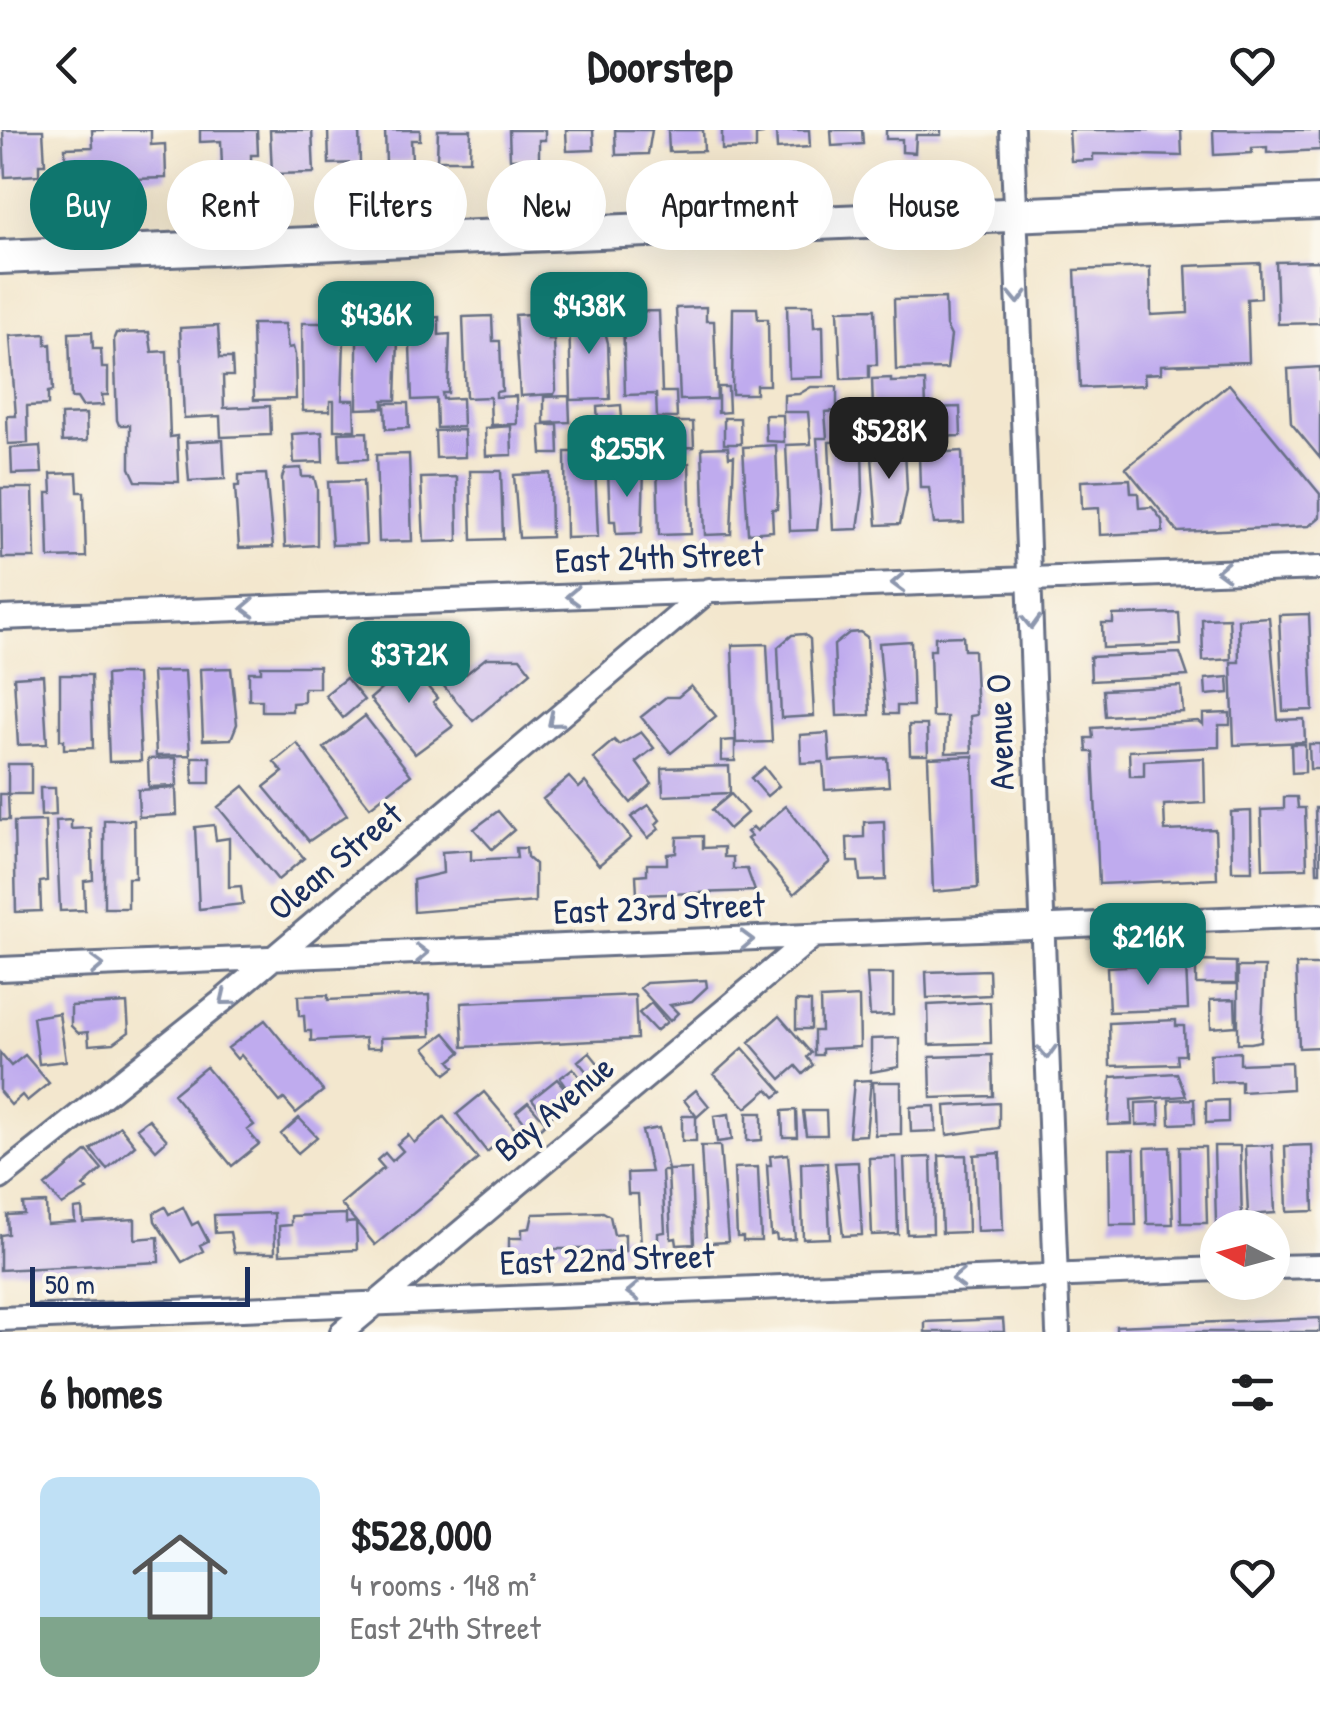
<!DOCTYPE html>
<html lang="en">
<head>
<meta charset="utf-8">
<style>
  body { margin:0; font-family:"Patrick Hand",sans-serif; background:#f2f2f2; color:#202124; height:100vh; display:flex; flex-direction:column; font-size:38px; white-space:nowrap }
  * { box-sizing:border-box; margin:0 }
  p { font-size:32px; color:#757577 }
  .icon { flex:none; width:55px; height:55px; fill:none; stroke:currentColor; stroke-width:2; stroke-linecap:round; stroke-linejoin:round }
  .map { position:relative; height:1202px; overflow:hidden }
  .side { display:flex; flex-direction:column; background:#fff; flex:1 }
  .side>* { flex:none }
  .banner { position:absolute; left:30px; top:30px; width:1260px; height:90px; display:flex; gap:20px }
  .needle { width:65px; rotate:276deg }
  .tools { position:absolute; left:1200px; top:1080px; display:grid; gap:20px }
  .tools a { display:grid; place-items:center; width:90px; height:90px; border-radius:50%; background:#fff; box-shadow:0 10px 40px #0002; font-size:50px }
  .scale { position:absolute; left:30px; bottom:25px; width:220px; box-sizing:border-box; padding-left:10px; border:5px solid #1b2f5e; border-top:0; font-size:28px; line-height:35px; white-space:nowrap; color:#1b2f5e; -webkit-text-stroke:8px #fbf7ec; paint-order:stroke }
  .price { position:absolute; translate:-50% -85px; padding:0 22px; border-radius:20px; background:#0f766e; color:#fff; font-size:32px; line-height:65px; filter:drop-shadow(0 2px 5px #0008) }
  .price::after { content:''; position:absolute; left:50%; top:60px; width:30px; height:22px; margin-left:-15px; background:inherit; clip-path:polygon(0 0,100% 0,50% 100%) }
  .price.current { background:#222; color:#fff }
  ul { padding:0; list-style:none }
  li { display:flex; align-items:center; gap:30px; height:250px; padding:0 40px }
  li span { display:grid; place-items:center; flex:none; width:280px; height:200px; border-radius:20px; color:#555 }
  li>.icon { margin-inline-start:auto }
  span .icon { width:120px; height:120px; fill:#fffc; stroke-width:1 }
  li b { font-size:42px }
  h2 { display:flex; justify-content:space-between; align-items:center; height:120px; padding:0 40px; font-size:42px }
  .pill { padding:0 35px; border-radius:45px; background:#fff; box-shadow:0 10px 40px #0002; font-size:35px; line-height:90px }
  .pill.current { background:#0f766e; color:#fff }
  header { display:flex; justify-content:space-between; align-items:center; height:130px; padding:0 40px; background:#fff; font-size:45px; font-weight:800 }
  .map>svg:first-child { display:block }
  .building { fill:#bfabee }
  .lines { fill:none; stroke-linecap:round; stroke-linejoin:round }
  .minor-casing { stroke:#676f85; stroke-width:28 }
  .secondary-casing { stroke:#676f85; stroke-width:38 }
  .minor { stroke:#fff; stroke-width:22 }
  .secondary { stroke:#fff; stroke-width:32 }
  .oneway { stroke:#8d97ae }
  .labels { text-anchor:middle; stroke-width:8; stroke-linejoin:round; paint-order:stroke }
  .street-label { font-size:35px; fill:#1b2f5e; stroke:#fbf7ec }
</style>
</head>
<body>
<header><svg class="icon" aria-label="back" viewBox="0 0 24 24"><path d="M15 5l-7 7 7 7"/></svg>Doorstep<svg class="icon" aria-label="heart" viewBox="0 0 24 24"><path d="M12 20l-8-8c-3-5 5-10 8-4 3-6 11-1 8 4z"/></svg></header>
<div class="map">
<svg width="1320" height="1202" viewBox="0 0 1320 1202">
  <rect width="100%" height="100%" fill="#fbf7ec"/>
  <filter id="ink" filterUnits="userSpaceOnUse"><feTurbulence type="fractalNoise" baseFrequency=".01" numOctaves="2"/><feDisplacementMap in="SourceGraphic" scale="20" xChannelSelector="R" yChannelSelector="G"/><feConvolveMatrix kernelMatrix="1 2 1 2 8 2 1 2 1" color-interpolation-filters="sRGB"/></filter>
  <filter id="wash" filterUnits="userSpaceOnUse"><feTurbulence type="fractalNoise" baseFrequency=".0048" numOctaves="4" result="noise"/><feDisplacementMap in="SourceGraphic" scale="40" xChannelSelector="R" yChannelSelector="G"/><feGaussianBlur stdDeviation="2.25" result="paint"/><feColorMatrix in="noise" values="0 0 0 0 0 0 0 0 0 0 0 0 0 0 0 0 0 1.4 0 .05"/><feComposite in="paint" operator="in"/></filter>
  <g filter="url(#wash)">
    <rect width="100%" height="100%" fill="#f3e7ce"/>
    <g id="blocks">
      <!-- building -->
      <path class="building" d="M3,0H43L45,34H39V45L5,47Z
        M92,0H151V15L165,14L166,48L66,51L65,18L93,17Z
        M200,0H257L258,25H251V36L222,37L221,11L200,12Z
        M270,0H312L314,43L272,44Z
        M328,0H359L360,33L329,34Z
        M385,0H420V10H411L412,31L386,33Z
        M438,0H471L470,30H437Z
        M509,0H545V10H539V28L510,29Z
        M566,0H593L594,20L567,21Z
        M615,0H652L648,24L616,25Z
        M668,0H703L704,21L669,22Z
        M722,0H763V4L756,5V19L722,20Z
        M776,0H809L810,17L777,19Z
        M831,0H862L863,14L832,16Z
        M886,0H941V5H916L915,23L902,22V9H886Z
        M1069,0H1181L1182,26L1093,24V30L1071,31Z
        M1213,0H1320V20L1267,23V17L1252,18V23L1214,25Z
        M1320,131V193L1278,194L1276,132Z
        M1260,133L1261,168L1247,169L1249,232L1161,235V243L1144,244L1145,255L1080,258L1075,140L1150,137L1151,185L1188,183L1186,136Z
        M945,168L946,196L951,206L947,239L896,240L894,169Z
        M787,175H813L814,197L823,196L824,247L789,248Z
        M706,177V191H714L717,269L680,270L676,178Z
        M733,178H757L758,189H768L769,255H756V264H732Z
        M875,179L877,235H869V248L841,249L838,180Z
        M659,181L662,262H676L677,288H657L656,264L625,265L623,182Z
        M569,182H600L608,213L610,269L571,270Z
        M545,183L548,210H554L556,260L554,264L520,266L515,185Z
        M492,186L493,211H500L502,261L496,262V267L516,266L517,294L491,295L490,267L466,268L463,187Z
        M439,187V205L450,204L448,263H442L443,269L462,268L463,297L437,298L436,269L412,270L409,189Z
        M302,193H329V207L344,210L342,270H354L355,300H334V271H330V281H303Z
        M357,193H383V205L398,208L396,270H383V278L357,279Z
        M252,194H285L288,218L293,217L295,225L296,269L254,270Z
        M218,196L220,228H232L233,246H223L224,278L270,276L271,305L221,307L220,286L184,288L180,198Z
        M92,202L93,219H101L102,238H108V265H102L103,275L82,276L77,268H71L69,203Z
        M149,202L152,222L167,221L170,307L177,306L179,352L136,351L130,338V295H119L117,290L114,208L116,203Z
        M46,204V215L51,214L53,261L48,262V275L27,276L28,313L8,314L7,286H16L10,206Z
        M1320,237V328L1291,293L1288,239Z
        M891,248V252L925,251L926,278L911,279L912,304L894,305L893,280H873L872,249Z
        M1229,254L1320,364V387L1309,396L1178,402L1126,338Z
        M718,257H728L729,282L718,283Z
        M811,257H837V281L825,282L827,308H817L821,363L817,400L790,401L786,315L811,314L808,282H784V265L799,264Z
        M569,266L570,292L544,293V267Z
        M385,273H408L409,298L386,299Z
        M621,275L622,289L604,291L606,317L581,318L580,293L598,292L597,277Z
        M960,277L961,306L932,307L931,278Z
        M868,279L869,307H851V280Z
        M86,284L87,311L62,312L61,285Z
        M765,285H783L784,312L766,311Z
        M724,288H740L741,314H724Z
        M652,291L653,320L634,321L633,292Z
        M676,292H693L694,317L676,318Z
        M540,295H558L559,324H542Z
        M511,296L512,325L486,326L485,298Z
        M464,300L465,327L436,328L435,301Z
        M322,302L323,332L294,333L292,304Z
        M367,302L368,329L340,330L339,303Z
        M223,310L225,349L189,351L186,312Z
        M857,311V320H862L863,362L858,399L833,400L829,312Z
        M899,311V319H905L907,360L900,394L877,395L871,313Z
        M776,315L778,365L777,379H772L773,401L748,403L743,317Z
        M40,316L42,343L12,344L11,318Z
        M728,317L729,327L734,326L731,404L705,405L702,318Z
        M962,321L964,393L934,394L929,358H920L919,324Z
        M565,322H580L595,335L598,407L566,408Z
        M409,324L412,411L379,412L376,325Z
        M689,333L691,404L659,405L657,334Z
        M301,338L302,347H314L317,359V415L285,417L282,348L285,339Z
        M644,340L642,403L616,404L615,391H610L608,341Z
        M470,341H501L503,409L472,410Z
        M77,343L78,362H84L86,427L49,428L47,363H52L51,344Z
        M550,343L551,407L519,408L514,345Z
        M266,344L273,417L239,418L235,356H239V345Z
        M457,347L458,411L424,412L421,348Z
        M1130,349L1131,363H1138L1139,378L1152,377L1162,390L1163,402L1100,405L1099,378L1082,379L1081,351Z
        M363,351L366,414L332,415L328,352Z
        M1,358H33L35,428H2Z
        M1179,483L1181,515L1103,518L1102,493H1113V485Z
        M1309,484L1313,580L1283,581L1279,485Z
        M1269,487L1278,590L1304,589L1305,612L1234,615L1231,532H1239L1238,489Z
        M1229,488L1231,529L1203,531L1202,489Z
        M860,502L867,507L870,585L837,586L834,515L849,503Z
        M804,504L810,509L814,586L781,588L778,517L792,505Z
        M963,506L964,520H974L977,585L970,586L972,622L946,623L947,587H932L930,520H935V507Z
        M911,511L913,576H897V584H885L879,513Z
        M767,514L772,612L736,613L732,515Z
        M1180,523L1188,546L1091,551L1090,527Z
        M402,526L437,568L433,572L453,596L415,624L370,569L385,556L374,544Z
        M451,526L466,544L486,528H520L531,542L473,591L432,542Z
        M261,536H319V558H304V572L292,573V581H262V570H249V542H261Z
        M231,538L237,594L231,609L203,610L200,539Z
        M185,541L190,625L156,626L152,542Z
        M117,544H137L141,631L109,632L106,545Z
        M43,545L47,614L18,615L14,547Z
        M60,545H91L93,618L64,619V610H60Z
        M1228,547L1229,563L1206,565L1205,549Z
        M346,548L364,570L343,588L325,565Z
        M691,556L716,586L671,623L641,587L666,567H678Z
        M1181,556L1183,582L1105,586L1103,560Z
        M1230,583V595H1219V617L1129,621L1130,646H1144V631L1204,628L1205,673L1164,675L1165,701L1215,699L1217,749L1099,754L1093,622H1087L1086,608H1093L1092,598L1198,591L1203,595V584Z
        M365,586L411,645L370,677L324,618Z
        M909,595H927L928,625H910Z
        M641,602L654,618L636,632L652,654L631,673L593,628L614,610L619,615Z
        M828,603L830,631L887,628L889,656L825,660L823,632L801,633L800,605Z
        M735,610V631H721V611Z
        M297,613L347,685L309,711L264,657L283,642L274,632Z
        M1291,614H1305V642L1292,643Z
        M1309,614H1320V639H1310Z
        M973,626L978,758L933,762L928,628Z
        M192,627H210V653H193Z
        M176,628L177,656L149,657L148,629Z
        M8,634H31V664H8Z
        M729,636L730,663L663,666L662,638Z
        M764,637L779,656L767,666L751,648Z
        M569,647L579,658L585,652L631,708L599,735L543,669Z
        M244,656L304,728L278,750L218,677Z
        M40,658H55L56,685L41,686Z
        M176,658L177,685L139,687L138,660Z
        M0,664H8L9,690H0Z
        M731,664L747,683L729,699L712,680Z
        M1284,667H1297L1298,678H1305L1307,738L1263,739L1261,680L1284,679Z
        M649,675L660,690L656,694L659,699L648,708L631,687Z
        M786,676L830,732L794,764L747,709L751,706L747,702L753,697L757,701Z
        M1315,678H1320V742H1317Z
        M498,681L514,700L492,719L474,699Z
        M1251,681L1252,741H1232L1231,682Z
        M71,690V699L91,698L93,750L84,751L85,780L60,781L56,691Z
        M104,690H134L135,748H128V778H104Z
        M45,691L47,751L40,752L41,781L16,782L14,692Z
        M884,691L886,750L860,751L858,732H848L847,708L864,707V692Z
        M214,695L216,710L229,708V757L241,756L243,774L199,779L195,697Z
        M703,706V718L724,717V727H733V739H747L755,761L637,765L636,745L647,744V734H667V724L676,723L677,707Z
        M516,718H526L527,727L535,734V772L414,782L413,750L443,743L442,722L471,720V730L508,728H517Z
        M1196,831L1236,832V854H1196Z
        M1186,833L1188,879L1109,882L1107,837Z
        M1296,835H1320V917L1299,918Z
        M1238,837H1265L1261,911L1251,913H1238Z
        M989,840L990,865L927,868L926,842Z
        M867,844H893V885L870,886Z
        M706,850L707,857L692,871L670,875L678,883L670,891L640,858L646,853Z
        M328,865V870L429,865L431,906L380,908L381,918H366L365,908L311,911V901H305L304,886H299L298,866Z
        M635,865L637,909L463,917L461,873Z
        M859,867L860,917L822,919V925H814V901H821L820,869Z
        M1235,869L1236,896L1211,898L1210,870Z
        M796,871L811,872V899H796Z
        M990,872L991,913L929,915L928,875Z
        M127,873L129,902L114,913L89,915L88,902L78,903L71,896V876Z
        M651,873L667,892L656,901L639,883Z
        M59,883L66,931L39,934L33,887Z
        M779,886L811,923L807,927L813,935L803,944L796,936L781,949L749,912Z
        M265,890L323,961L296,983L284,969L280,972L241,925L237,929L228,918Z
        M1176,890V896H1184L1185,925H1177L1178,934L1110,936L1109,893Z
        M445,903L461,922L450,931L455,937L446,944L425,918Z
        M899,908V937L871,942V909Z
        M743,918L782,962L775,967L768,959L746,978L714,944Z
        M589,922L606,943L595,952L578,931Z
        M1240,922V934L1291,932L1292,959L1241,962V951L1211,952L1210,924Z
        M0,923L11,936L25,925L49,953L27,971L22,965L11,975L0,962Z
        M992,925L993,966L931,968L930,927Z
        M206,937L254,995L247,1000L259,1014L232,1036L173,964Z
        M573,938L588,958L574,968L560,948Z
        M1177,943L1186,966L1131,970L1132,994L1108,995L1111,947Z
        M557,949L574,969L548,989L532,969Z
        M871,950L866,1005L849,1006L854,951Z
        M873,952H901V1004L875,1005Z
        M696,960L709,976L697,987L684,970Z
        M484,962L521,1006L507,1017L501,1010L487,1022L457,984Z
        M1194,969L1195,993L1170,994L1169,970Z
        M1228,970V992L1206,993V971Z
        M528,972L546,993L534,1004L516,982Z
        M1159,972L1160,994L1136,995V973Z
        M999,973V998L947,1005L945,976Z
        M935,976L936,1001L911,1002L910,977Z
        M796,980L797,1007H783L782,981Z
        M803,981H826L827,1005H806Z
        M747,983H762V1010L747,1011Z
        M729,984L732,1010L717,1012L714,986Z
        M682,986H696V1011H682Z
        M444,987L478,1029L438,1063L375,1115L356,1092L357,1120L280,1124L279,1096L291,1095V1086L346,1084V1093L356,1092L341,1074L384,1038L377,1030L385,1023L392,1031L403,1021L397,1014L408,1005L414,1013Z
        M299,988L317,1007L298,1023L281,1004Z
        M149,989L167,1010L156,1020L137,998Z
        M120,996L135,1015L107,1039L91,1020Z
        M659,998L668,1040L691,1039L694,1114L677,1115L676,1108L671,1109L668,1041H662L665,1102L658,1103V1115L641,1116L638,1064H628L627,1043L651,1042L642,1001Z
        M1272,1015L1275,1083L1248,1085L1245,1016Z
        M1312,1015L1314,1081L1287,1082L1285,1016Z
        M701,1016H720L728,1112L710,1113L706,1108Z
        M1214,1016H1240L1242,1092L1216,1093Z
        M1170,1017L1173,1094H1147L1145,1018Z
        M1180,1017H1205L1207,1093H1181Z
        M1109,1019H1134L1136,1095H1110Z
        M87,1021L102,1039L83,1056L87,1060L62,1075L45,1056Z
        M1000,1023L1003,1100L977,1101L974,1025Z
        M788,1024L795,1109L777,1110L776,1104L771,1105L767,1035H771L770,1026Z
        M966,1025L968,1102L942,1103L939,1026Z
        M896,1027L898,1104L872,1105L869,1028Z
        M931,1027L933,1103L907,1104L904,1028Z
        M827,1032L830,1108L803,1109L801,1033Z
        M858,1032L862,1105L843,1106L835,1033Z
        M758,1037L761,1111H743V1107H737L734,1038Z
        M46,1073L47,1094L75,1092L74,1079L82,1078L83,1092L135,1089V1109L158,1107L159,1132L0,1140V1105L8,1104L7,1085L24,1084L23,1074Z
        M165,1077L169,1084L183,1077L192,1095L198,1092L208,1111L200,1115L203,1121L182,1132L155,1091L154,1083Z
        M603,1082L610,1086L614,1105L625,1104V1121L583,1124V1119H552L553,1125L509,1126V1108H522V1099L530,1098L533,1084Z
        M274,1083L275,1123H234L230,1102L215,1103L214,1085Z
        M1320,1188V1202H1116V1196Z
        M1003,1189L1004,1202H925V1192Z"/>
    </g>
  </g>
  <g filter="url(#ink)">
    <use href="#blocks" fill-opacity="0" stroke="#676f85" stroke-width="2.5"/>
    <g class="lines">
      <!-- minor casing -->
      <g class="minor-casing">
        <path id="minor" d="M1012,0L1058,1202
          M0,488L1320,438
          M0,839L1320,785
          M0,1048L221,872L709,460
          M1272,1137L1320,1136
          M0,1189L1218,1139
          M342,1202L812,807"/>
      </g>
      <!-- secondary casing -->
      <g class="secondary-casing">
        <path id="secondary" d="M0,127L1320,72"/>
      </g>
      <!-- minor -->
      <use href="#minor" class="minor"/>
      <!-- secondary -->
      <use href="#secondary" class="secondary"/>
    </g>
    <!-- one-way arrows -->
    <defs><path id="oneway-chevron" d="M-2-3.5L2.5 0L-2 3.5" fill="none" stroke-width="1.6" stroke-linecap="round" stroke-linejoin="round" transform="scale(2.5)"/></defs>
    <g class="oneway">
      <use href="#oneway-chevron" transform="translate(1018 167) rotate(88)"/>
      <use href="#oneway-chevron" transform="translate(1223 441) rotate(178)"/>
      <use href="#oneway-chevron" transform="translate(898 453) rotate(178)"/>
      <use href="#oneway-chevron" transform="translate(573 466) rotate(178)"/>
      <use href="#oneway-chevron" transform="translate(248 478) rotate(178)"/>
      <use href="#oneway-chevron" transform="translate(1031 492) rotate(88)"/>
      <use href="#oneway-chevron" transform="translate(554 591) rotate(140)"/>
      <use href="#oneway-chevron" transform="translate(747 810) rotate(-2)"/>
      <use href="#oneway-chevron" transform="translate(422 823) rotate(-2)"/>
      <use href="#oneway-chevron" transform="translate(97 835) rotate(-2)"/>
      <use href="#oneway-chevron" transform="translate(226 869) rotate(141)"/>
      <use href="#oneway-chevron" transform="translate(1047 922) rotate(88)"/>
      <use href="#oneway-chevron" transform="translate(958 1149) rotate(178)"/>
      <use href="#oneway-chevron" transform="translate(633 1162) rotate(178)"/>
    </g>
  </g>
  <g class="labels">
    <!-- street labels -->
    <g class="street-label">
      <text transform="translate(659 427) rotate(-2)" y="12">East 24th Street</text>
      <text transform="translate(1000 602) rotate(-92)" y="12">Avenue O</text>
      <text transform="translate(335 731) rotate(-40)" y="12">Olean Street</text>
      <text transform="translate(659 778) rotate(-2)" y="12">East 23rd Street</text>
      <text transform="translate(554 978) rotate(-40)" y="12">Bay Avenue</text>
      <text transform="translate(607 1129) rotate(-2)" y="12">East 22nd Street</text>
    </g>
  </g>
</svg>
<div class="tools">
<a><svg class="needle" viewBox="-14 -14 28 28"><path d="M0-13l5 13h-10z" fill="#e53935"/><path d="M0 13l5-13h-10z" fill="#757577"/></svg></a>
</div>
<div class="scale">50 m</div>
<b class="price" style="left:589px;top:227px">$438K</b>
<b class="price" style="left:376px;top:236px">$436K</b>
<b class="price current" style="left:889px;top:352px">$528K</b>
<b class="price" style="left:627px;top:370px">$255K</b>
<b class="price" style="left:409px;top:576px">$372K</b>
<b class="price" style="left:1148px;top:858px">$216K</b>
<div class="banner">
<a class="pill current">Buy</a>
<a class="pill">Rent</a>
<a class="pill">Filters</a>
<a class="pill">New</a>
<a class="pill">Apartment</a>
<a class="pill">House</a>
</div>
</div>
<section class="side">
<h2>6 homes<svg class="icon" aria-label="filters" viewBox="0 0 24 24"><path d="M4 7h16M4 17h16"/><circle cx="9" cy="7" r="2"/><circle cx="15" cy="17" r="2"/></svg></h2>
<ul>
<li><span style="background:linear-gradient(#bfe0f5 70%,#7fa58c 0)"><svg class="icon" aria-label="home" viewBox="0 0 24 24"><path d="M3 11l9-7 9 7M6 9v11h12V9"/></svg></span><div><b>$528,000</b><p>4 rooms · 148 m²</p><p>East 24th Street</p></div><svg class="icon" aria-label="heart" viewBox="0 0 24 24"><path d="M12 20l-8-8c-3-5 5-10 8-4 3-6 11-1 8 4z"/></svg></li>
</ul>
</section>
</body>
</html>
